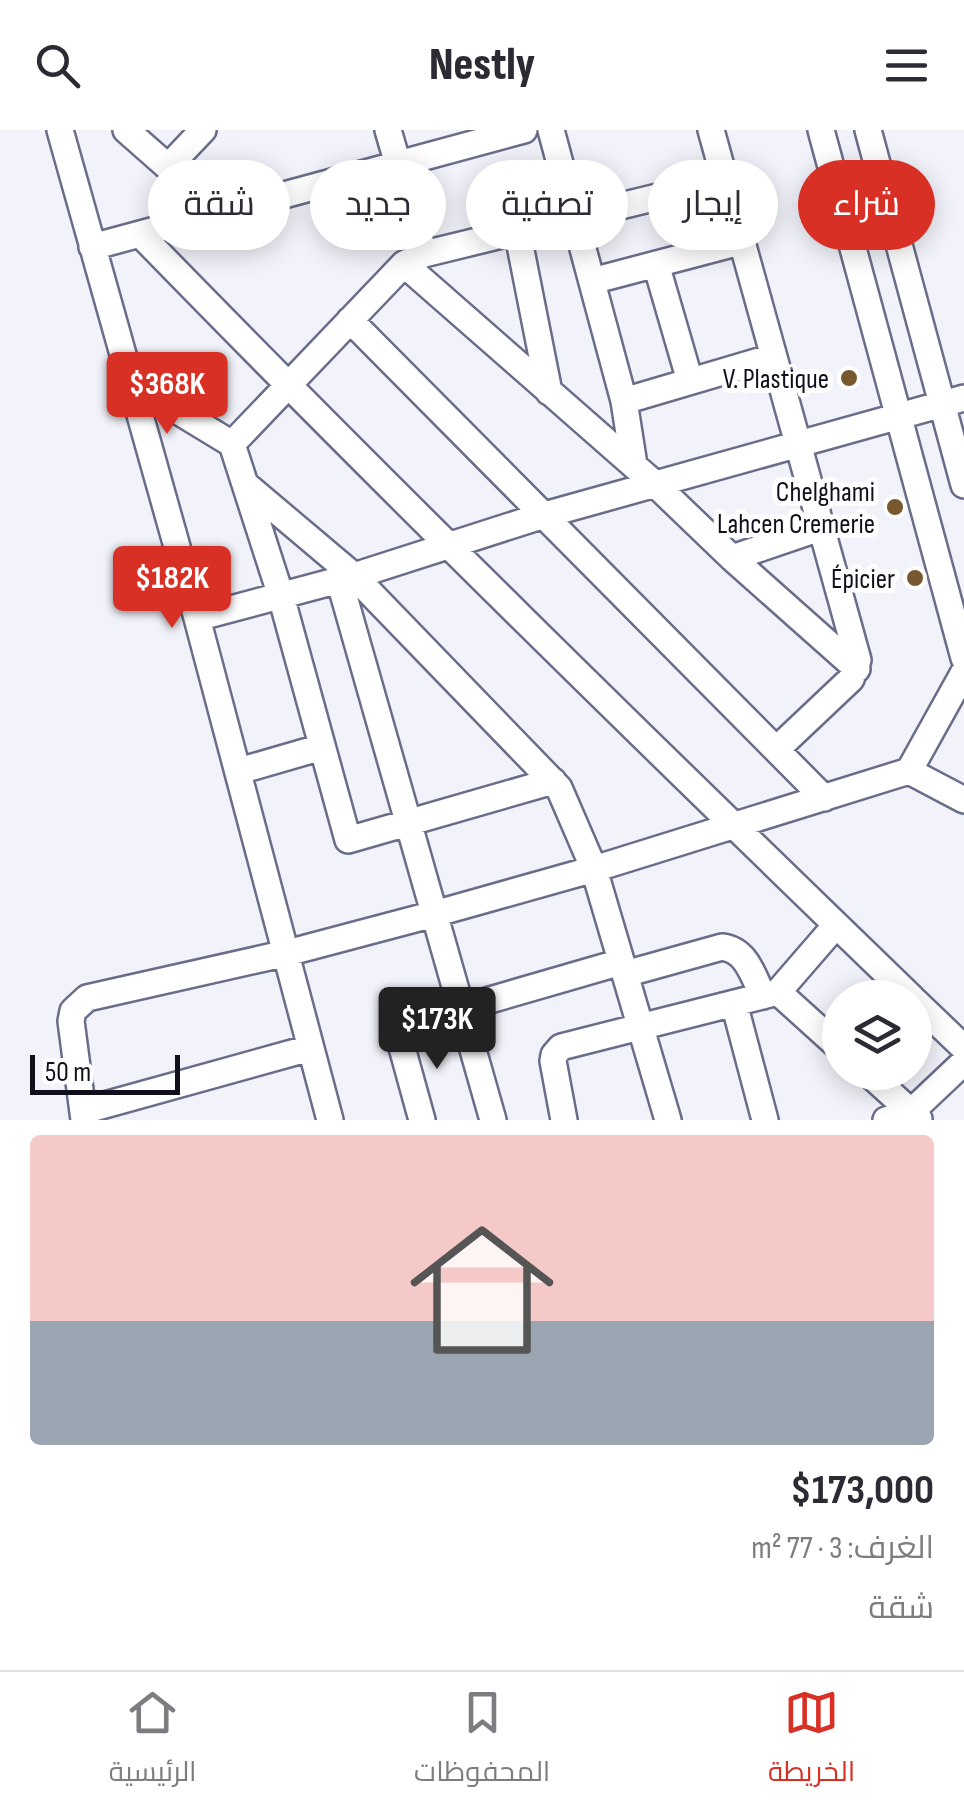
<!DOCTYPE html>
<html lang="ar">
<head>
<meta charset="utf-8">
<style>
  body { margin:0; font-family:"Sofia Sans Condensed",Cairo,sans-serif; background:#f7f7f7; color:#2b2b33; direction:rtl; height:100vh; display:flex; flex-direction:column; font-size:38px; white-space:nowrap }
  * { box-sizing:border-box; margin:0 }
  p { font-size:32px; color:#7c7c81 }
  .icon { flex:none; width:55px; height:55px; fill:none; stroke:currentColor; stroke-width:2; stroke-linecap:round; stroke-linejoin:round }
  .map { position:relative; height:990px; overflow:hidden; direction:ltr }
  .panel { display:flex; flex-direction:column; background:#fff; flex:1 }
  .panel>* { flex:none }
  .guide { position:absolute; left:30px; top:30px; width:905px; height:90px; direction:rtl; display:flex; gap:20px }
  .controls { position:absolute; left:822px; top:850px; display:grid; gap:20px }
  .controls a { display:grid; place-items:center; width:110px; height:110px; border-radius:50%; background:#fff; box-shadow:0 5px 25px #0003; font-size:50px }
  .scale { position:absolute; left:30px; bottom:25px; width:150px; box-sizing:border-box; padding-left:10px; border:5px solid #0f101b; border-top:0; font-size:28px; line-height:35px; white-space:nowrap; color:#0f101b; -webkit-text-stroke:8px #fff; paint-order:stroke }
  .price { position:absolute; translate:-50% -85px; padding:0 22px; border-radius:10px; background:#d93025; color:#fff; font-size:32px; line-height:65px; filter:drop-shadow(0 2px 5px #0008) }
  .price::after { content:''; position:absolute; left:50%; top:60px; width:30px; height:22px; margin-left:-15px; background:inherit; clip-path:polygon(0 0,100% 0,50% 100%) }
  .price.on { background:#222; color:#fff }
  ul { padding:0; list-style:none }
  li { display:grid; align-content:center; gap:20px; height:530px; padding:0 30px }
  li+li { border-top:2px solid #e1e1e2 }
  li span { display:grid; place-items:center; height:310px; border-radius:10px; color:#555 }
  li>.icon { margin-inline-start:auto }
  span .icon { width:180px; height:180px; fill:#fffc; stroke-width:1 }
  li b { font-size:42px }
  .pill { padding:0 35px; border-radius:45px; background:#fff; box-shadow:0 5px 25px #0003; font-size:35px; line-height:90px }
  .pill.on { background:#d93025; color:#fff }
  header { display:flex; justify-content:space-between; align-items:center; height:130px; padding:0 30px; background:#fff; font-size:45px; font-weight:800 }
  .dock { display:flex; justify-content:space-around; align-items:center; height:140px; border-top:2px solid #e1e1e2; background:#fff; font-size:28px; color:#7c7c81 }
  .dock a { display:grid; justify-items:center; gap:5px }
  .dock .on { color:#d93025 }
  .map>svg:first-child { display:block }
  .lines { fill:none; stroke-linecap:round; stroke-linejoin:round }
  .minor-casing { stroke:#696d8a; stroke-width:30 }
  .minor { stroke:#fff; stroke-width:25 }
  .poi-dot { fill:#78582e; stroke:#fff; stroke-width:4 }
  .labels { text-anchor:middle; stroke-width:10; stroke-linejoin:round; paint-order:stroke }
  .poi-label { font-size:28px; fill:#0f101b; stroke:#fff; text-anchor:end }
</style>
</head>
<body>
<header><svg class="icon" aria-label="menu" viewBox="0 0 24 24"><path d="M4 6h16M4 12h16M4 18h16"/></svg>Nestly<svg class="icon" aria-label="search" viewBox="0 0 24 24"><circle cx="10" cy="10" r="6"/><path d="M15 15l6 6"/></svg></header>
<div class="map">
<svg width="964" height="990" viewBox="0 0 964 990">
  <rect width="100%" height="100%" fill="#f2f3fa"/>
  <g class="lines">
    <!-- minor casing -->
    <g class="minor-casing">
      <path id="minor" d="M60,0L197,488L330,990
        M126,0L219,82
        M388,0L424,124
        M551,0L624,271L634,335
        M711,0L858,530L851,549L777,619
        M821,0L964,528
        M868,0L964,355
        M168,37L203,0
        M517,100L549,262
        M140,104C392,363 651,616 912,868
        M92,117L524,0
        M404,134L655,354L732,428L857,539
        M656,134L690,251
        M592,151L740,112
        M350,190L824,668
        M130,252L232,314L281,466L348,710L553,651
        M624,271L773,227
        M232,314L404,134L424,124L723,51
        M245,354L354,446L541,386L964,268
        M732,428L820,398
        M339,449L493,990
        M197,488L354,446L559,658L594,739L668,990
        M239,641L322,617
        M909,641L964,670
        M625,844L722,817C747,820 753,846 763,866
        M778,862L840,918
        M915,871L964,918
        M734,873L765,990
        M867,942L919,989
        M83,981L310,918
        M84,990L71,891L73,881L87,868L287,823L434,784L594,739L909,641L964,542
        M422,990L398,903L400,896L621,832
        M564,990L553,931L554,925L561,917L778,862L836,795
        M886,990L911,982L964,932"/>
    </g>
    <!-- minor -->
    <use href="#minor" class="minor"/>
  </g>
  <!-- markers -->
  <g class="poi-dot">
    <circle cx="849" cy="248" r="10"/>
    <circle cx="895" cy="377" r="10"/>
    <circle cx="915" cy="448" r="10"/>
  </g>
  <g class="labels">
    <!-- poi labels -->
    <g class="poi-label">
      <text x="829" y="258">V. Plastique</text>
      <text x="875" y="371">Chelghami<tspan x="875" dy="32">Lahcen Cremerie</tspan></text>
      <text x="895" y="458">Épicier</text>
    </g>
  </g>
</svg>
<div class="controls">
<a><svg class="icon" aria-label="layers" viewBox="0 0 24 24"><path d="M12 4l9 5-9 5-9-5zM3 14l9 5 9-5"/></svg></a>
</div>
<div class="scale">50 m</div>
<b class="price" style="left:167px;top:307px">$368K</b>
<b class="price" style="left:172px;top:501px">$182K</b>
<b class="price on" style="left:437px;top:942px">$173K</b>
<div class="guide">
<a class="pill on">شراء</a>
<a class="pill">إيجار</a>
<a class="pill">تصفية</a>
<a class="pill">جديد</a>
<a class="pill">شقة</a>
</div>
</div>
<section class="panel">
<ul>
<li><span style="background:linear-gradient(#f6c9c9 60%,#9aa5b1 0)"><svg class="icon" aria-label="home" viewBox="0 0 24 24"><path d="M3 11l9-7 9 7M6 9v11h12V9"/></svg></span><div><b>$173,000</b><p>الغرف: 3 · 77 m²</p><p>شقة</p></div></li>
</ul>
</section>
<nav class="dock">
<a class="on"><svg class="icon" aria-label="map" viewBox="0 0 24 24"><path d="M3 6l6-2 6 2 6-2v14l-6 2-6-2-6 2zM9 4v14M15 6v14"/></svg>الخريطة</a>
<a><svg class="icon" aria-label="saved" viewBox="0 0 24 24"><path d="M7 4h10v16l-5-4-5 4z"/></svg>المحفوظات</a>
<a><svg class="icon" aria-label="home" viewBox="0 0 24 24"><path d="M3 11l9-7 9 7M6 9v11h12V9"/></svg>الرئيسية</a>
</nav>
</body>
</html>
